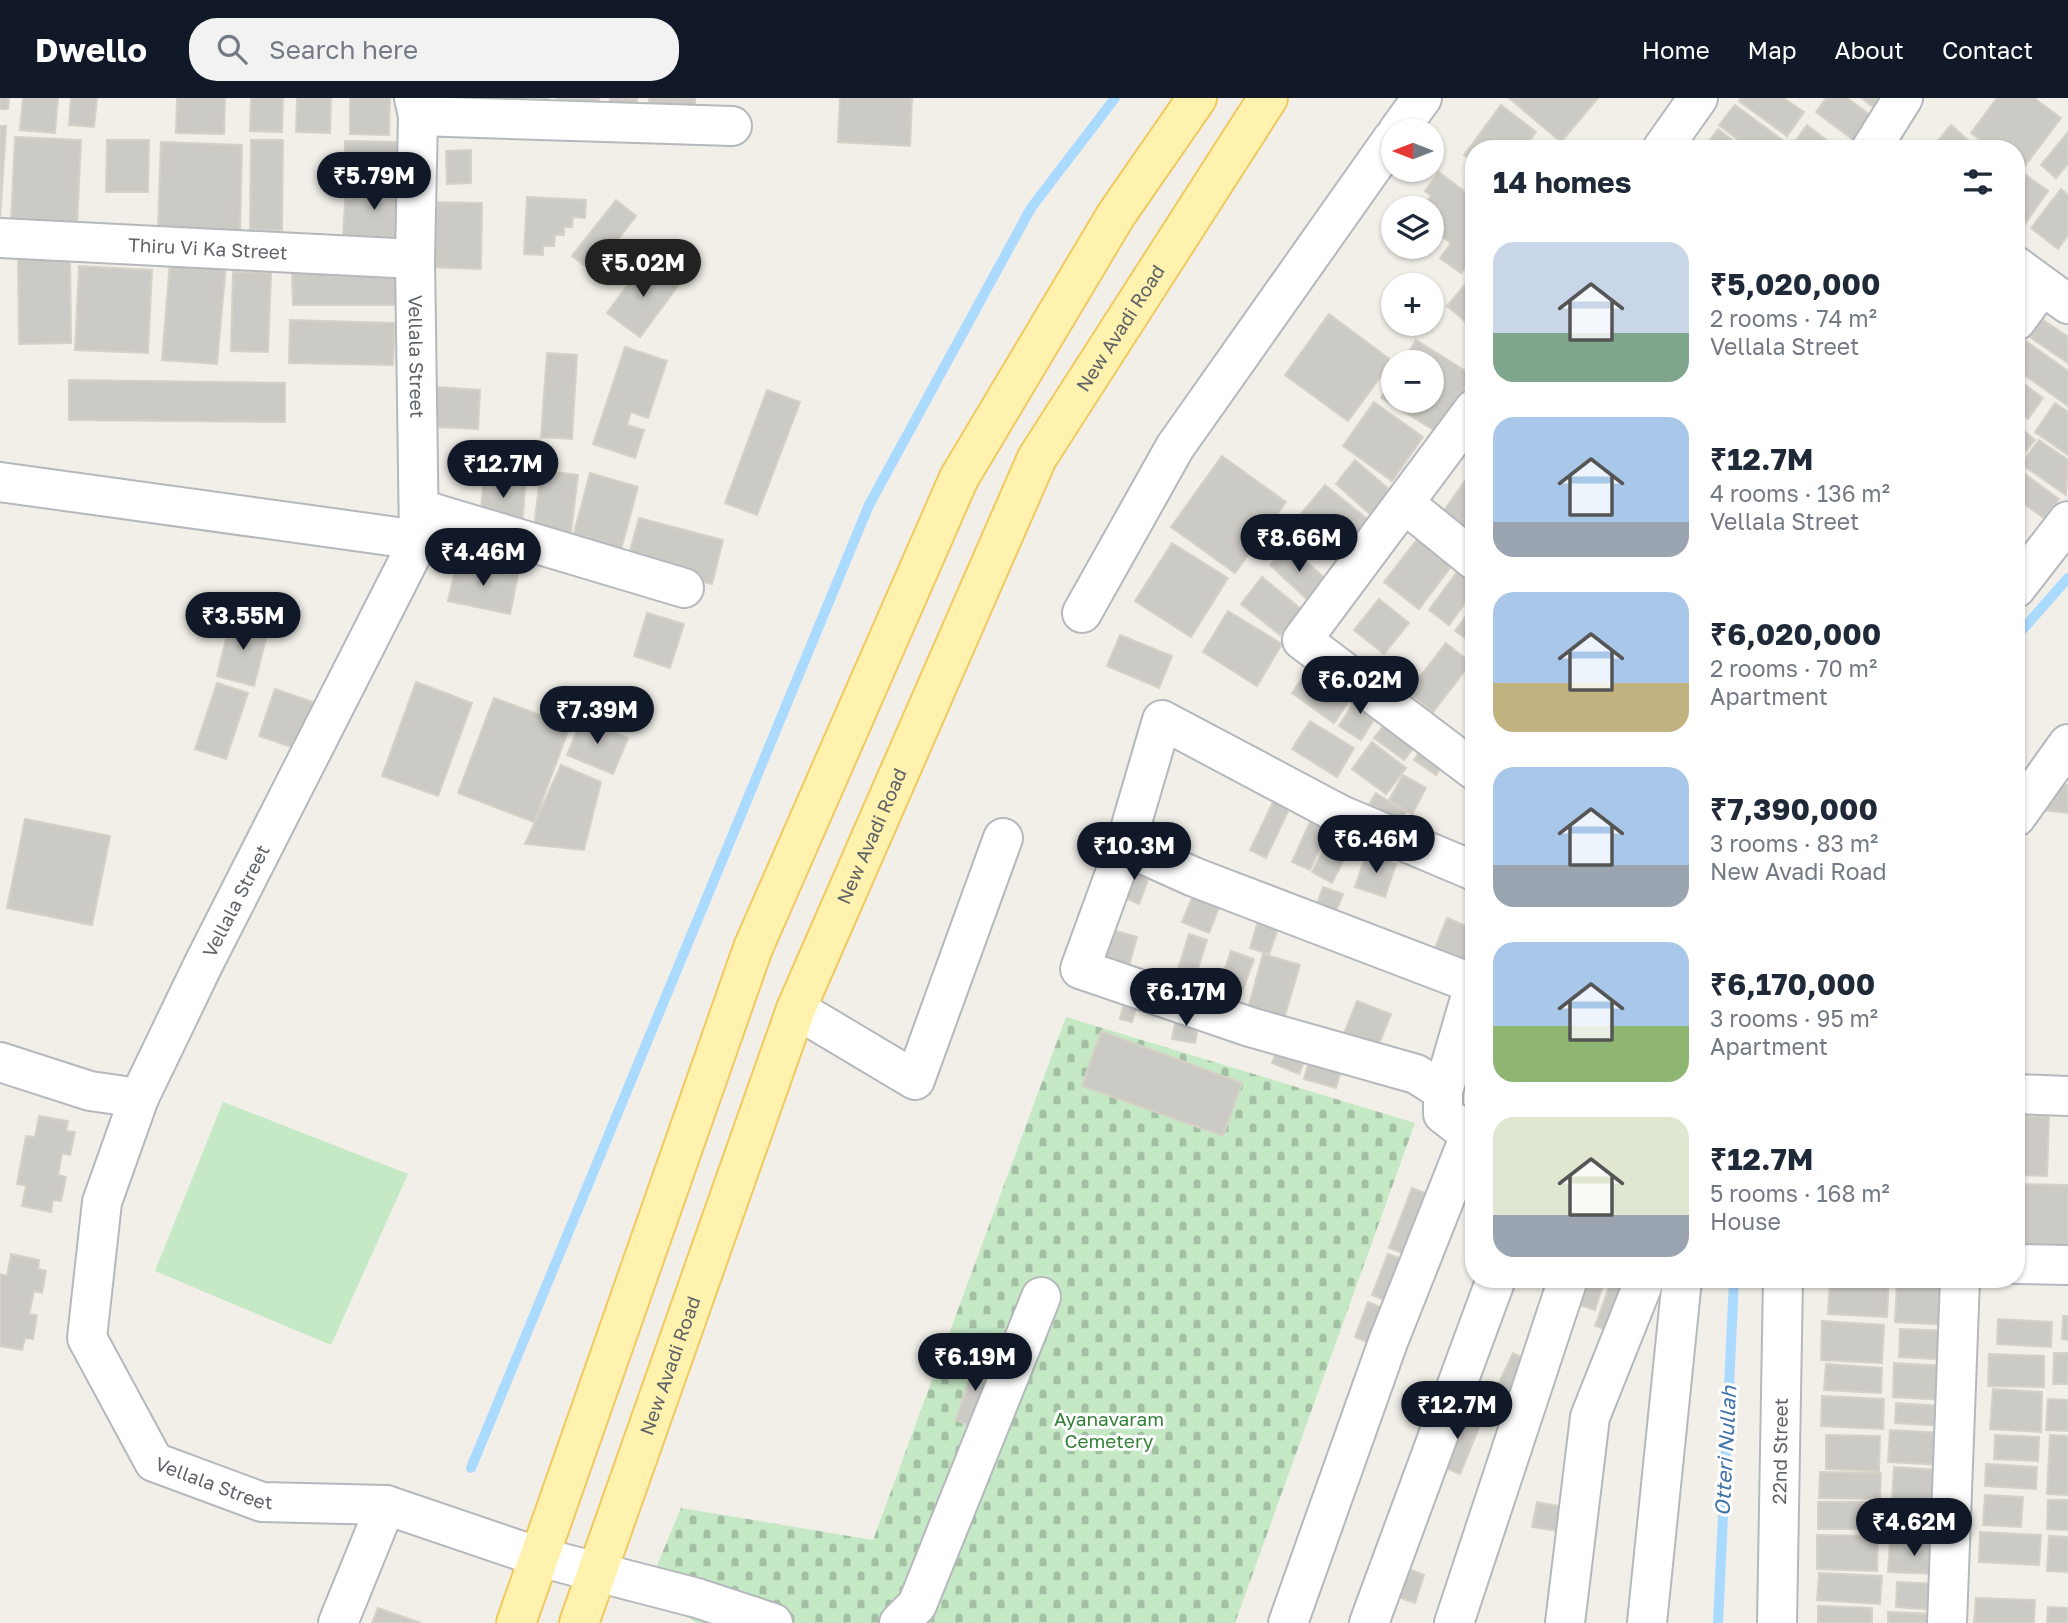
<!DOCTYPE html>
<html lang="en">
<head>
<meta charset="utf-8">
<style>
  body { margin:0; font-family:"Golos Text",sans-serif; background:#f2f2f3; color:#1f2937; height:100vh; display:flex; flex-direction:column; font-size:26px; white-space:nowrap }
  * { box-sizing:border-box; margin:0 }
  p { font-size:23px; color:#747a83 }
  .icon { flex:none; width:38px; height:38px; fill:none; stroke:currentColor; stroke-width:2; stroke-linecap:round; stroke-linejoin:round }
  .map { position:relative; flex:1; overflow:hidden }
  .drawer { position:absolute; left:1465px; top:42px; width:560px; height:1148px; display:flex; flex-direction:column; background:#fff; border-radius:28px; box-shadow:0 2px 5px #0004 }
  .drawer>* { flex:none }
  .needle { width:46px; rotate:270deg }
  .controls { position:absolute; left:1381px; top:21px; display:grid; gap:14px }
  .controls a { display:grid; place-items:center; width:63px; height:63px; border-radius:50%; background:#fff; box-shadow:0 2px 5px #0004; font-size:35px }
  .price { position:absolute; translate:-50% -60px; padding:0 16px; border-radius:24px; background:#111827; color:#fff; font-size:23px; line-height:46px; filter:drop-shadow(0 2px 4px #0008) }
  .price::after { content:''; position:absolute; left:50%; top:42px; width:21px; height:16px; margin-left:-10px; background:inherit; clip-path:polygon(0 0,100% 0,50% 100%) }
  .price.on { background:#222; color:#fff }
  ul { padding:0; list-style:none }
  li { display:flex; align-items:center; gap:21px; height:175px; padding:0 28px }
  li span { display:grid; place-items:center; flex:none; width:196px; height:140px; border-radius:21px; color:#555 }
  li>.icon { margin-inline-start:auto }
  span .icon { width:84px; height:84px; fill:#fffc; stroke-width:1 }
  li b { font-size:30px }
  h2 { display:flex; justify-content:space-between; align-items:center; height:84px; padding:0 28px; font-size:30px }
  header { display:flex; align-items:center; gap:42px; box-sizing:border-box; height:98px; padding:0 35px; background:#111827; color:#fff }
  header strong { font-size:33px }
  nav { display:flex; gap:38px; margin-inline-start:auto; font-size:24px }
  .search { width:490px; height:63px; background:#f2f2f3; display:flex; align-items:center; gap:18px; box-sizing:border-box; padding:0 24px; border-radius:28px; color:#747a83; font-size:26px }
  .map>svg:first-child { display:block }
  .grass { fill:#c5e8c5 }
  .cemetery { fill:url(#cemetery-stones) }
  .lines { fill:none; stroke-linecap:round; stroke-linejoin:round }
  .stream { stroke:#aadaff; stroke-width:10 }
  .building { fill:#cccac5; stroke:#d6d1c6; stroke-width:2 }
  .minor-casing { stroke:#b5b8bc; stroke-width:42 }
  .major-casing { stroke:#f2c960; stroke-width:42 }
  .minor { stroke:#fff; stroke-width:38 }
  .major { stroke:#fff2af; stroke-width:38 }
  .labels { text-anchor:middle; stroke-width:6; stroke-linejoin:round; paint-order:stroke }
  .street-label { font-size:19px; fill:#5f6368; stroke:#fff }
  .park-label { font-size:19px; fill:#348238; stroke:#fff }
  .water-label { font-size:21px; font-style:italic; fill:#4174aa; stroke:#fff }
</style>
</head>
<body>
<header>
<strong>Dwello</strong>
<div class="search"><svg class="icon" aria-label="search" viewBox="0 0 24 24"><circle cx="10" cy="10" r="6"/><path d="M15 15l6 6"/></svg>Search here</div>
<nav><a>Home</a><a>Map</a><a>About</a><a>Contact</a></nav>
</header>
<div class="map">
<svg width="2068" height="1525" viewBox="0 0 2068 1525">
  <defs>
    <pattern id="cemetery-stones" width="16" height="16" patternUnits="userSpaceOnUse" patternTransform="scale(1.75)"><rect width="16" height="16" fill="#c5e8c5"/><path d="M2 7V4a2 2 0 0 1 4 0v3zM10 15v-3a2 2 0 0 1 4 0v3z" fill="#a3c0a4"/></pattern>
  </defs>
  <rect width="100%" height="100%" fill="#f1efe8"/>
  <!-- grass -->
  <path class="grass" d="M223,1004L408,1076L331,1247L155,1173Z"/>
  <!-- cemetery -->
  <path class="cemetery" d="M1066,919L1415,1025L1235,1525H697L646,1494L681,1410L873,1442Z"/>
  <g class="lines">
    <!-- stream -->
    <path class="stream" d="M2016,539L2068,480
      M471,1370L869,407L1031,110L1115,0
      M1718,1525L1734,1181"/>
  </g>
  <!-- building -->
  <path class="building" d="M0,0H9L8,11H0Z
    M23,0H58L55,35L20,32Z
    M71,0H97L94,29L69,27Z
    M177,0H225L224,36L176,35Z
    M251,0H283L282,34L250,33Z
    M297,0H331L330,35L296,34Z
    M350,0H390L389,37L350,36Z
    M502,0H548L547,14L502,11Z
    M557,0H599V15L556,13Z
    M610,0H637L636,17L609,16Z
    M649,0H695V22L649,21Z
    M840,0H912L910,48L838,44Z
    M1509,0H1598L1561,44Z
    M1741,0H1783L1804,14L1787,38L1739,3Z
    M1826,0H1847L1878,23L1860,47L1816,14Z
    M1862,0H1891L1880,15Z
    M1997,0H2034L2061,20L2021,73L2016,69V51H1992L1971,35Z
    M1501,7L1536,34L1523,51H1474V64L1464,57Z
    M1735,7L1785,44L1780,51H1750L1719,27Z
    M1807,27L1838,51H1807L1796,42Z
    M1951,27L1978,51H1931Z
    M0,28H6L0,121Z
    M1718,31L1743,51H1703Z
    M2068,34V66L2056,80L2041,67Z
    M15,39L81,42L77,128L11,125Z
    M107,42H149L148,94H106Z
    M251,42H283L282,132H250Z
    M345,43L403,44L402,82H345Z
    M161,44L242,47L240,133L158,130Z
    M471,52V85L447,86L446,53Z
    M1439,74L1474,101V139L1465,150L1474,158L1461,175L1440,160L1451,145L1434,133L1432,137V110H1422L1431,98L1425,93Z
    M2026,77L2048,93L2020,133L2016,130V91Z
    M346,88L406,92L403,141L343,137Z
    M2061,91L2068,97V137L2058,151L2031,130Z
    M527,99L586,102L585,120L573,119L572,129H564V137H555L554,148H543V157L524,156Z
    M616,102L636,118L593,174L572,158Z
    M424,104L482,105L481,171L423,169Z
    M70,160L71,245L19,246L18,161Z
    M170,163L226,167L217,266L162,262Z
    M645,163L678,188L640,239L607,215Z
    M79,168L152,172L148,255L75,252Z
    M233,174L271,175L268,254L231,253Z
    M292,175H408L409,207H293Z
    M1474,176V231L1447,208Z
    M1329,216L1392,263L1348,323L1285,277Z
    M2039,219L2068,239V265L2027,237Z
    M290,222L395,225L393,267L289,265Z
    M2023,241L2068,273V308L2016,271V251Z
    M1416,242L1472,277L1437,334L1381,300L1393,280V303H1432V264H1403Z
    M625,249L667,263L648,320L631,314L627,327L644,332L635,360L593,346Z
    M547,255L577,257L572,341L541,339Z
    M2016,280L2043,300L2028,321L2016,313Z
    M69,282L285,285V324L69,322Z
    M437,289L480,292L478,331L435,329Z
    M767,292L800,304L757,417L725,405Z
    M1374,304L1423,339L1392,383L1343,348Z
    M2055,305L2068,314V357L2035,334Z
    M2016,326L2035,342L2016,365Z
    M2039,342L2068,362L2066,397L2021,366Z
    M1222,358L1286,404L1235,475L1171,429Z
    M1355,362L1391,393L1371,417L1336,386Z
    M1474,370V439L1441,417Z
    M2018,371L2059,401L2045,421L2016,400Z
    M541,372L578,377L570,442L533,437Z
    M484,374L526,378L522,429L480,426Z
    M590,375L638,389L619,459L571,446Z
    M1325,387L1371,424L1346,454L1300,417Z
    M639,420L723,442L712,486L627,464Z
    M1423,434L1457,461L1419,511L1384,484Z
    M1172,445L1228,480L1191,539L1135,503Z
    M1288,447L1329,484L1310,504L1270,467Z
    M1465,463L1474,469V493L1449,527L1429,512Z
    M457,464L518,477L510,516L448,503Z
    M1262,479L1301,511L1280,537L1241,506Z
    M1379,501L1409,525L1384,556L1354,532Z
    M1474,507V546L1455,533Z
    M1228,513L1282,546L1257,588L1203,554Z
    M647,515L684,526L670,570L634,558Z
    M231,520L269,529L254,588L217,578Z
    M1120,537L1172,558L1159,590L1107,568Z
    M1446,545L1471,565L1433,614L1408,594Z
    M1315,561L1357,591L1334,625L1292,595Z
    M416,584L472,605L438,698L382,678Z
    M217,585L248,595L226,661L195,651Z
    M275,591L324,608L309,655L259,638Z
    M1360,595L1382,609L1361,642L1339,628Z
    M494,600L570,628L534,724L458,695Z
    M1392,617L1422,640L1404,662L1374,640Z
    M582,621L628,640L613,676L567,657Z
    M1310,623L1354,650L1337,679L1292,651Z
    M1426,643L1448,658L1436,677L1414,662Z
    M1372,644L1406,670L1386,696L1352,671Z
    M561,667L601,684L584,752L525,746Z
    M1403,677L1426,690L1412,716L1389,702Z
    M2059,686L2068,687V715L2041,712Z
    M1376,695L1406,714L1393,734L1364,715Z
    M1275,700L1291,707L1266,760L1250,752Z
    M25,721L110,738L92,827L7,810Z
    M1310,724L1328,732L1310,772L1292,764Z
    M1330,737L1351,748L1332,785L1312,774Z
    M1366,756L1396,766L1385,799L1355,789Z
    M1128,762L1152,771L1139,806L1115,796Z
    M1197,788L1223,799L1209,835L1182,824Z
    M1323,789L1343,796L1330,828L1312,821Z
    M1261,813L1282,820L1269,856L1250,850Z
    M1447,820L1474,831V868L1434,853Z
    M1109,831L1137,839L1125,882L1098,874Z
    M1189,836L1207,842L1192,890L1174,884Z
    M1231,853L1254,861L1236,911L1214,902Z
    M1263,856L1300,867L1283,924L1247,914Z
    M1127,893L1140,896L1132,924L1120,921Z
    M1357,903L1391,916L1375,956L1341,943Z
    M1177,914L1200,918L1195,945L1172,941Z
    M1101,933L1242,985L1223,1038L1082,988Z
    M1281,943L1308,954L1299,976L1272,965Z
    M1312,952L1344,961L1336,990L1304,981Z
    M39,1018L68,1023L66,1033L75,1034L70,1057L62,1055L58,1077L66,1079L61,1103L53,1102L51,1114L22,1108L26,1088L17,1086L26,1038L35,1039Z
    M2021,1018L2049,1019L2047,1078L2020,1077Z
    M2016,1086L2068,1087V1152L2016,1150Z
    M1412,1090L1425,1095L1419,1110L1431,1114L1405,1156L1389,1150Z
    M11,1156L39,1162L38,1171L46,1173L42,1195L34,1193L29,1216L37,1217L33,1241L25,1240L22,1252L0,1248V1176L7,1178Z
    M1388,1156L1412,1165L1396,1207L1372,1197Z
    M1581,1181H1605L1595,1212L1573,1205Z
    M1612,1181L1636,1188L1619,1236L1595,1228Z
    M1830,1181H1889L1887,1219L1828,1216Z
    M1897,1181H1953L1951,1227L1895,1224Z
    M1368,1204L1395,1215L1381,1250L1355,1239Z
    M2063,1218H2068V1242L2062,1241Z
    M1998,1221L2052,1224L2051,1249L1997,1246Z
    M1822,1223L1884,1227L1882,1265L1821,1262Z
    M1900,1231L1951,1233L1950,1262L1899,1259Z
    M1513,1255L1535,1266L1516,1304L1495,1293Z
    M2054,1255H2068V1286H2053Z
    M1989,1256L2044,1258V1289L1988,1288Z
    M976,1260L995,1271L973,1329L956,1322Z
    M1894,1265L1948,1268L1946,1302L1893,1299Z
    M1826,1266L1882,1270L1881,1295L1824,1292Z
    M1993,1291L2042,1294L2041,1334L1990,1331Z
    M1822,1298L1884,1301L1883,1331L1821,1328Z
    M2048,1301L2068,1302V1333L2046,1332Z
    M1896,1305L1943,1308L1942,1328L1895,1325Z
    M1455,1310L1482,1322L1460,1376L1433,1365Z
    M1890,1332L1945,1335L1944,1367L1888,1364Z
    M1826,1337L1880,1338L1879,1373L1826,1371Z
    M1995,1337L2039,1339L2038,1363L1994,1361Z
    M2050,1337L2068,1338V1397L2047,1396Z
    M1986,1366L2037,1369L2036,1391L1985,1388Z
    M1894,1369L1938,1372L1936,1404L1892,1402Z
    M1820,1374L1881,1375L1880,1401L1819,1400Z
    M1985,1397L2023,1399L2021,1429L1983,1427Z
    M2048,1402H2068V1432L2047,1431Z
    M1537,1404L1575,1411L1571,1435L1532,1429Z
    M1818,1404H1879V1431H1818Z
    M1893,1406L1941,1409L1939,1440L1891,1438Z
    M1980,1434L2041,1437L2039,1467L1979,1464Z
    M1817,1437L1878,1438L1877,1473L1817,1471Z
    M2049,1438L2068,1439V1474L2047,1473Z
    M1890,1443L1941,1446L1939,1476L1888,1474Z
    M1399,1467L1424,1477L1415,1505L1389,1496Z
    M1819,1475L1882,1478L1880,1506L1817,1502Z
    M1897,1484L1938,1486L1936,1512L1896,1509Z
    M1976,1500L2035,1502L2034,1525H1974Z
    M1818,1508L1872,1510V1525H1818Z
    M2048,1509L2068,1510V1525H2047Z
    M378,1510L421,1525H372Z
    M1888,1514L1934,1516L1933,1525H1888Z"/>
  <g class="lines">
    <!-- minor casing -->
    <g class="minor-casing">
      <g id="minor">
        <path id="s1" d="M414,0L418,18L415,161L419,442L204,865L139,1000L102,1104L87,1240L154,1364L262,1404L386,1407L539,1459L697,1500L773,1525"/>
        <path d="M418,18L732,28"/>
        <path d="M1398,33L1422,0"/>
        <path d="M1662,51L1698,0"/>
        <path d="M1871,51L1903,0"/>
        <path id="s2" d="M0,140L415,161"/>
        <path d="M2016,168L2068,206"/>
        <path d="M2016,223L2042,188"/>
        <path d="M1474,311L1302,542L1474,672"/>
        <path d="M0,384L419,442"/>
        <path d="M1405,406L1474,462"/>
        <path d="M420,411L684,490"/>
        <path d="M2016,490L2068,423"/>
        <path d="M1082,515L1175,349L1393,40"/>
        <path d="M2016,719L2068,646"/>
        <path d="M1125,748L1194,779L1474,886"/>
        <path d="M1474,773L1341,717L1162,622L1125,748L1080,871L1250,929L1416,976L1443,993V1016L1474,1040"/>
        <path d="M796,911L915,982L1003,740"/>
        <path d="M0,964L90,993L139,1000"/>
        <path d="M1443,993L1474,887"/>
        <path d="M2016,996L2068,998"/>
        <path d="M2016,1166L2068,1167"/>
        <path d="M338,1525L386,1407"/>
        <path d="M899,1525L917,1507L1041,1199"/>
        <path d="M1288,1525L1388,1244L1470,1037"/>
        <path d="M1369,1525L1496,1181"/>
        <path d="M1454,1525L1568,1181"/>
        <path d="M1565,1525L1590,1319L1645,1181"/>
        <path d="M1647,1525L1682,1181"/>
        <path id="s3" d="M1777,1525L1783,1181"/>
        <path d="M1947,1525L1960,1181"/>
      </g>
    </g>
    <!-- major casing -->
    <g class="major-casing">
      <g id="major">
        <path d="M516,1525L753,850L959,380L1116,117L1197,0"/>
        <path id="s4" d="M579,1525L796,911L1037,360L1268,0"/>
      </g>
    </g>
    <!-- minor -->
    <use href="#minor" class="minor"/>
    <!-- major -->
    <use href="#major" class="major"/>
  </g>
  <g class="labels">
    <!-- street labels -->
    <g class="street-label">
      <text dy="7" stroke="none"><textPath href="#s2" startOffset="208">Thiru Vi Ka Street</textPath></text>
      <text dy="7" stroke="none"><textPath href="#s4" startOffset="1407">New Avadi Road</textPath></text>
      <text dy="7" stroke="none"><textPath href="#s1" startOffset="259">Vellala Street</textPath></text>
      <text dy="7" stroke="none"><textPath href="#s4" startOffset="840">New Avadi Road</textPath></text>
      <text transform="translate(236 803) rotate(-63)" y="7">Vellala Street</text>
      <text dy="7" stroke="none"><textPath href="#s4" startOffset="273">New Avadi Road</textPath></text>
      <text dy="7" stroke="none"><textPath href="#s3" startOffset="172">22nd Street</textPath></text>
      <text dy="7" stroke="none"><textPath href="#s1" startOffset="1519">Vellala Street</textPath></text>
    </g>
    <!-- park labels -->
    <g class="park-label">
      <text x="1109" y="1328">Ayanavaram<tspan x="1109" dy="22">Cemetery</tspan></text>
    </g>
    <!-- water labels -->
    <g class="water-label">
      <text transform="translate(1726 1353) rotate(-87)" y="7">Otteri Nullah</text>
    </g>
  </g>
</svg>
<div class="controls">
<a><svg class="needle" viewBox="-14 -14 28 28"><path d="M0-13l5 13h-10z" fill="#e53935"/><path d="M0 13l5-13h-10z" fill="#747a83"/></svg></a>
<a><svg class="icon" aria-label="layers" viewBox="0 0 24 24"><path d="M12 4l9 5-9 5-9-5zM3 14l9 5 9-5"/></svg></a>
<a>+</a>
<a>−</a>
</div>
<b class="price" style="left:374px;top:114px">₹5.79M</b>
<b class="price on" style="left:643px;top:201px">₹5.02M</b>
<b class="price" style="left:503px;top:402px">₹12.7M</b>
<b class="price" style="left:1299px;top:476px">₹8.66M</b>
<b class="price" style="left:483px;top:490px">₹4.46M</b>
<b class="price" style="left:243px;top:554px">₹3.55M</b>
<b class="price" style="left:1360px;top:618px">₹6.02M</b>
<b class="price" style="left:597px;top:648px">₹7.39M</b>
<b class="price" style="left:1376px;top:777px">₹6.46M</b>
<b class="price" style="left:1134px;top:784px">₹10.3M</b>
<b class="price" style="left:1186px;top:930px">₹6.17M</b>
<b class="price" style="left:975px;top:1295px">₹6.19M</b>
<b class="price" style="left:1457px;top:1343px">₹12.7M</b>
<b class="price" style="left:1914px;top:1460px">₹4.62M</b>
<section class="drawer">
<h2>14 homes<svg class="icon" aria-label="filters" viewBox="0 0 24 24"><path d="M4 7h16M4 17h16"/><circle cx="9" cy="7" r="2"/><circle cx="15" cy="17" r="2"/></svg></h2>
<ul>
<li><span style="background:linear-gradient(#c9d6e8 65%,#7fa58c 0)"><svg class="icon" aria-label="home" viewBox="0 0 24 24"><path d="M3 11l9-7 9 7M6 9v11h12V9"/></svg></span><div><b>₹5,020,000</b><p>2 rooms · 74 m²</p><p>Vellala Street</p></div></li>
<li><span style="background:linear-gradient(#a9c7e8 75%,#9aa5b1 0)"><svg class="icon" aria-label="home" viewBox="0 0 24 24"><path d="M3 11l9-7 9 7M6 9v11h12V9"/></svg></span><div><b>₹12.7M</b><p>4 rooms · 136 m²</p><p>Vellala Street</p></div></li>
<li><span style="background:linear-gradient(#a9c7e8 65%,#c2b280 0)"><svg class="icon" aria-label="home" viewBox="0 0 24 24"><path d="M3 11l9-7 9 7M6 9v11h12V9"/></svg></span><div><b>₹6,020,000</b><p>2 rooms · 70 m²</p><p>Apartment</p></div></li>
<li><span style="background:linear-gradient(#a9c7e8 70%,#9aa5b1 0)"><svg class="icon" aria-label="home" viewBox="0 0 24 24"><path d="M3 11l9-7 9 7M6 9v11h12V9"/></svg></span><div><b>₹7,390,000</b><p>3 rooms · 83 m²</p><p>New Avadi Road</p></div></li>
<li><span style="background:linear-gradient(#a9c7e8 60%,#8fb573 0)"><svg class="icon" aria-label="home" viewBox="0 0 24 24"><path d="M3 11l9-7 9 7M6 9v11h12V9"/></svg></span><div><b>₹6,170,000</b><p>3 rooms · 95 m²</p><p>Apartment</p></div></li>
<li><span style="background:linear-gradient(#dfe7d0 70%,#9aa5b1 0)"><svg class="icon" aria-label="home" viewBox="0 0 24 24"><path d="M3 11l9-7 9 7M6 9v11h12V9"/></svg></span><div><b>₹12.7M</b><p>5 rooms · 168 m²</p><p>House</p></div></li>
</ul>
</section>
</div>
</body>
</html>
